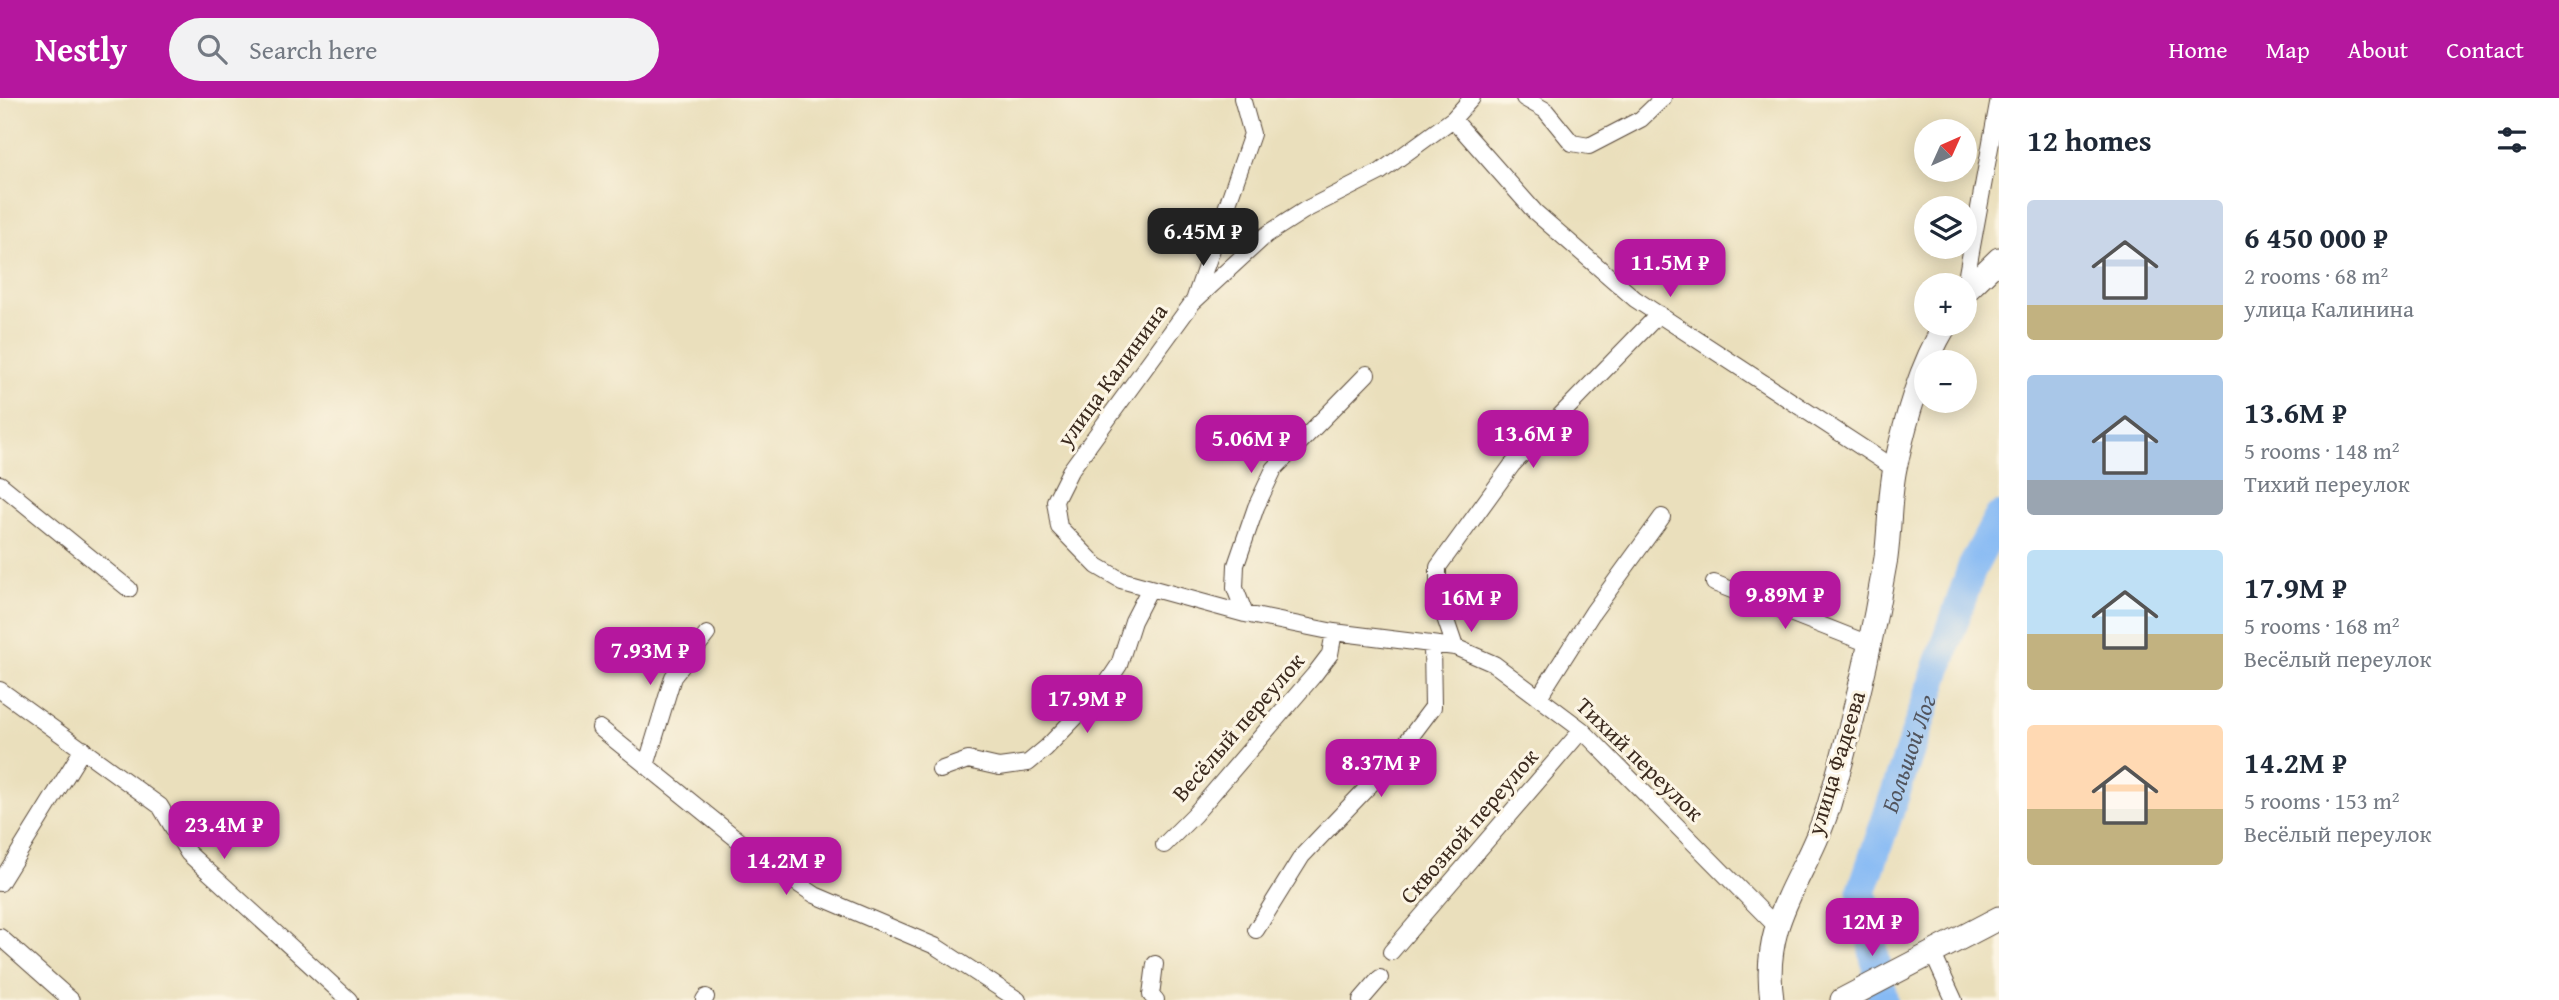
<!DOCTYPE html>
<html lang="en">
<head>
<meta charset="utf-8">
<style>
  body { margin:0; font-family:"Gentium Book Plus",serif; background:#f2f2f3; color:#1f2937; height:100vh; display:flex; flex-direction:column; font-size:26px; white-space:nowrap }
  * { box-sizing:border-box; margin:0 }
  p { font-size:23px; color:#747a83 }
  .icon { flex:none; width:38px; height:38px; fill:none; stroke:currentColor; stroke-width:2; stroke-linecap:round; stroke-linejoin:round }
  .map { position:relative; flex:1; overflow:hidden }
  .sheet { display:flex; flex-direction:column; background:#fff; width:560px }
  .sheet>* { flex:none }
  .needle { width:46px; rotate:45deg }
  .fabs { position:absolute; left:1914px; top:21px; display:grid; gap:14px }
  .fabs a { display:grid; place-items:center; width:63px; height:63px; border-radius:50%; background:#fff; box-shadow:0 4px 18px #0003; font-size:35px }
  .price { position:absolute; translate:-50% -60px; padding:0 16px; border-radius:14px; background:#b5179e; color:#fff; font-size:23px; line-height:46px; filter:drop-shadow(0 2px 4px #0008) }
  .price::after { content:''; position:absolute; left:50%; top:42px; width:21px; height:16px; margin-left:-10px; background:inherit; clip-path:polygon(0 0,100% 0,50% 100%) }
  .price.on { background:#222; color:#fff }
  ul { padding:0; list-style:none }
  li { display:flex; align-items:center; gap:21px; height:175px; padding:0 28px }
  li span { display:grid; place-items:center; flex:none; width:196px; height:140px; border-radius:7px; color:#555 }
  li>.icon { margin-inline-start:auto }
  span .icon { width:84px; height:84px; fill:#fffc; stroke-width:1 }
  li b { font-size:30px }
  h2 { display:flex; justify-content:space-between; align-items:center; height:84px; padding:0 28px; font-size:30px }
  header { display:flex; align-items:center; gap:42px; box-sizing:border-box; height:98px; padding:0 35px; background:#b5179e; color:#fff }
  header strong { font-size:33px }
  nav { display:flex; gap:38px; margin-inline-start:auto; font-size:24px }
  .search { width:490px; height:63px; background:#f2f2f3; display:flex; align-items:center; gap:18px; box-sizing:border-box; padding:0 24px; border-radius:38px; color:#747a83; font-size:26px }
  main { display:flex; flex:1; min-height:0 }
  .map>svg:first-child { display:block }
  .lines { fill:none; stroke-linecap:round; stroke-linejoin:round }
  .river { stroke:#86baf4; stroke-width:30 }
  .street-casing { stroke:#554536; stroke-width:18 }
  .secondary-casing { stroke:#554536; stroke-width:25 }
  .street { stroke:#fff; stroke-width:16 }
  .secondary { stroke:#fff; stroke-width:23 }
  .labels { text-anchor:middle; stroke-width:6; stroke-linejoin:round; paint-order:stroke }
  .street-label { font-size:23px; fill:#3b2a1e; stroke:#fcf5e5 }
  .water-label { font-size:24px; font-style:italic; fill:#52555e; stroke:#fcf5e5 }
</style>
</head>
<body>
<header>
<strong>Nestly</strong>
<div class="search"><svg class="icon" aria-label="search" viewBox="0 0 24 24"><circle cx="10" cy="10" r="6"/><path d="M15 15l6 6"/></svg>Search here</div>
<nav><a>Home</a><a>Map</a><a>About</a><a>Contact</a></nav>
</header>
<main>
<div class="map">
<svg width="1999" height="902" viewBox="0 0 1999 902">
  <rect width="100%" height="100%" fill="#fcf5e5"/>
  <filter id="ink" filterUnits="userSpaceOnUse"><feTurbulence type="fractalNoise" baseFrequency=".0143" numOctaves="2"/><feDisplacementMap in="SourceGraphic" scale="14" xChannelSelector="R" yChannelSelector="G"/><feConvolveMatrix kernelMatrix="1 2 1 2 8 2 1 2 1" color-interpolation-filters="sRGB"/></filter>
  <filter id="wash" filterUnits="userSpaceOnUse"><feTurbulence type="fractalNoise" baseFrequency=".00686" numOctaves="4" result="noise"/><feDisplacementMap in="SourceGraphic" scale="28" xChannelSelector="R" yChannelSelector="G"/><feGaussianBlur stdDeviation="1.57" result="paint"/><feColorMatrix in="noise" values="0 0 0 0 0 0 0 0 0 0 0 0 0 0 0 0 0 1.4 0 .05"/><feComposite in="paint" operator="in"/></filter>
  <g filter="url(#wash)">
    <rect width="100%" height="100%" fill="#eadfbc"/>
    <g class="lines">
      <!-- river -->
      <path class="river" id="s1" d="M1883,902L1862,793L1972,470L1999,419"/>
    </g>
  </g>
  <g filter="url(#ink)">
    <g class="lines">
      <!-- street casing -->
      <g class="street-casing">
        <path id="street" d="M1472,0L1453,21L1380,74L1305,112L1266,137L1193,204L1070,373L1055,403L1059,429L1097,468L1121,482L1245,516L1334,534L1455,549L1494,566L1582,632L1776,828
          M1524,0L1545,12L1572,45L1589,48L1641,21L1663,0
          M1453,21L1535,114L1635,201L1895,371
          M1965,187L1999,0
          M1195,200L1252,36L1242,0
          M0,386L129,491
          M1714,485L1869,546
          M1245,516L1235,490L1236,467L1256,409L1274,371L1367,276
          M1455,549L1438,499V469L1512,367L1659,216
          M0,592L160,708L188,755L349,902
          M1539,599L1593,514L1662,419
          M600,630L764,763L815,797L935,848L1018,902
          M646,668L673,579L707,536
          M940,672L968,662L999,669L1028,665L1046,650L1103,591L1119,567L1133,523L1149,492
          M1164,747L1194,717L1314,577L1330,556L1334,534
          M0,785L83,651
          M1256,832L1302,758L1390,666L1433,609L1432,547
          M0,839L71,902
          M1391,854L1582,632
          M1932,854L1954,902
          M1155,866L1151,897L1156,902
          M704,902L706,899
          M1361,902L1380,880"/>
      </g>
      <!-- secondary casing -->
      <g class="secondary-casing">
        <path id="secondary" d="M1965,194L1999,161
          M1772,902C1760,819 1807,780 1829,707C1853,626 1872,543 1886,460C1890,430 1889,399 1895,370C1906,320 1920,269 1946,226
          M1842,902L1999,820"/>
      </g>
      <!-- street -->
      <use href="#street" class="street"/>
      <!-- secondary -->
      <use href="#secondary" class="secondary"/>
    </g>
  </g>
  <g class="labels">
    <!-- street labels -->
    <g class="street-label">
      <text transform="translate(1112 277) rotate(-54)" y="8">улица Калинина</text>
      <text transform="translate(1238 629) rotate(-49)" y="8">Весёлый переулок</text>
      <text transform="translate(1640 661) rotate(44)" y="8">Тихий переулок</text>
      <text transform="translate(1836 665) rotate(-73)" y="8">улица Фадеева</text>
      <text transform="translate(1469 728) rotate(-49)" y="8">Сквозной переулок</text>
    </g>
    <!-- water labels -->
    <g class="water-label">
      <text dy="8" stroke="none"><textPath href="#s1" startOffset="256">Большой Лог</textPath></text>
    </g>
  </g>
</svg>
<div class="fabs">
<a><svg class="needle" viewBox="-14 -14 28 28"><path d="M0-13l5 13h-10z" fill="#e53935"/><path d="M0 13l5-13h-10z" fill="#747a83"/></svg></a>
<a><svg class="icon" aria-label="layers" viewBox="0 0 24 24"><path d="M12 4l9 5-9 5-9-5zM3 14l9 5 9-5"/></svg></a>
<a>+</a>
<a>−</a>
</div>
<b class="price on" style="left:1203px;top:170px">6.45M ₽</b>
<b class="price" style="left:1670px;top:201px">11.5M ₽</b>
<b class="price" style="left:1533px;top:372px">13.6M ₽</b>
<b class="price" style="left:1251px;top:377px">5.06M ₽</b>
<b class="price" style="left:1785px;top:533px">9.89M ₽</b>
<b class="price" style="left:1471px;top:536px">16M ₽</b>
<b class="price" style="left:650px;top:589px">7.93M ₽</b>
<b class="price" style="left:1087px;top:637px">17.9M ₽</b>
<b class="price" style="left:1381px;top:701px">8.37M ₽</b>
<b class="price" style="left:224px;top:763px">23.4M ₽</b>
<b class="price" style="left:786px;top:799px">14.2M ₽</b>
<b class="price" style="left:1872px;top:860px">12M ₽</b>
</div>
<section class="sheet">
<h2>12 homes<svg class="icon" aria-label="filters" viewBox="0 0 24 24"><path d="M4 7h16M4 17h16"/><circle cx="9" cy="7" r="2"/><circle cx="15" cy="17" r="2"/></svg></h2>
<ul>
<li><span style="background:linear-gradient(#c9d6e8 75%,#c2b280 0)"><svg class="icon" aria-label="home" viewBox="0 0 24 24"><path d="M3 11l9-7 9 7M6 9v11h12V9"/></svg></span><div><b>6 450 000 ₽</b><p>2 rooms · 68 m²</p><p>улица Калинина</p></div></li>
<li><span style="background:linear-gradient(#a9c7e8 75%,#9aa5b1 0)"><svg class="icon" aria-label="home" viewBox="0 0 24 24"><path d="M3 11l9-7 9 7M6 9v11h12V9"/></svg></span><div><b>13.6M ₽</b><p>5 rooms · 148 m²</p><p>Тихий переулок</p></div></li>
<li><span style="background:linear-gradient(#bfe0f5 60%,#c2b280 0)"><svg class="icon" aria-label="home" viewBox="0 0 24 24"><path d="M3 11l9-7 9 7M6 9v11h12V9"/></svg></span><div><b>17.9M ₽</b><p>5 rooms · 168 m²</p><p>Весёлый переулок</p></div></li>
<li><span style="background:linear-gradient(#ffd9b3 60%,#c2b280 0)"><svg class="icon" aria-label="home" viewBox="0 0 24 24"><path d="M3 11l9-7 9 7M6 9v11h12V9"/></svg></span><div><b>14.2M ₽</b><p>5 rooms · 153 m²</p><p>Весёлый переулок</p></div></li>
</ul>
</section>
</main>
</body>
</html>
